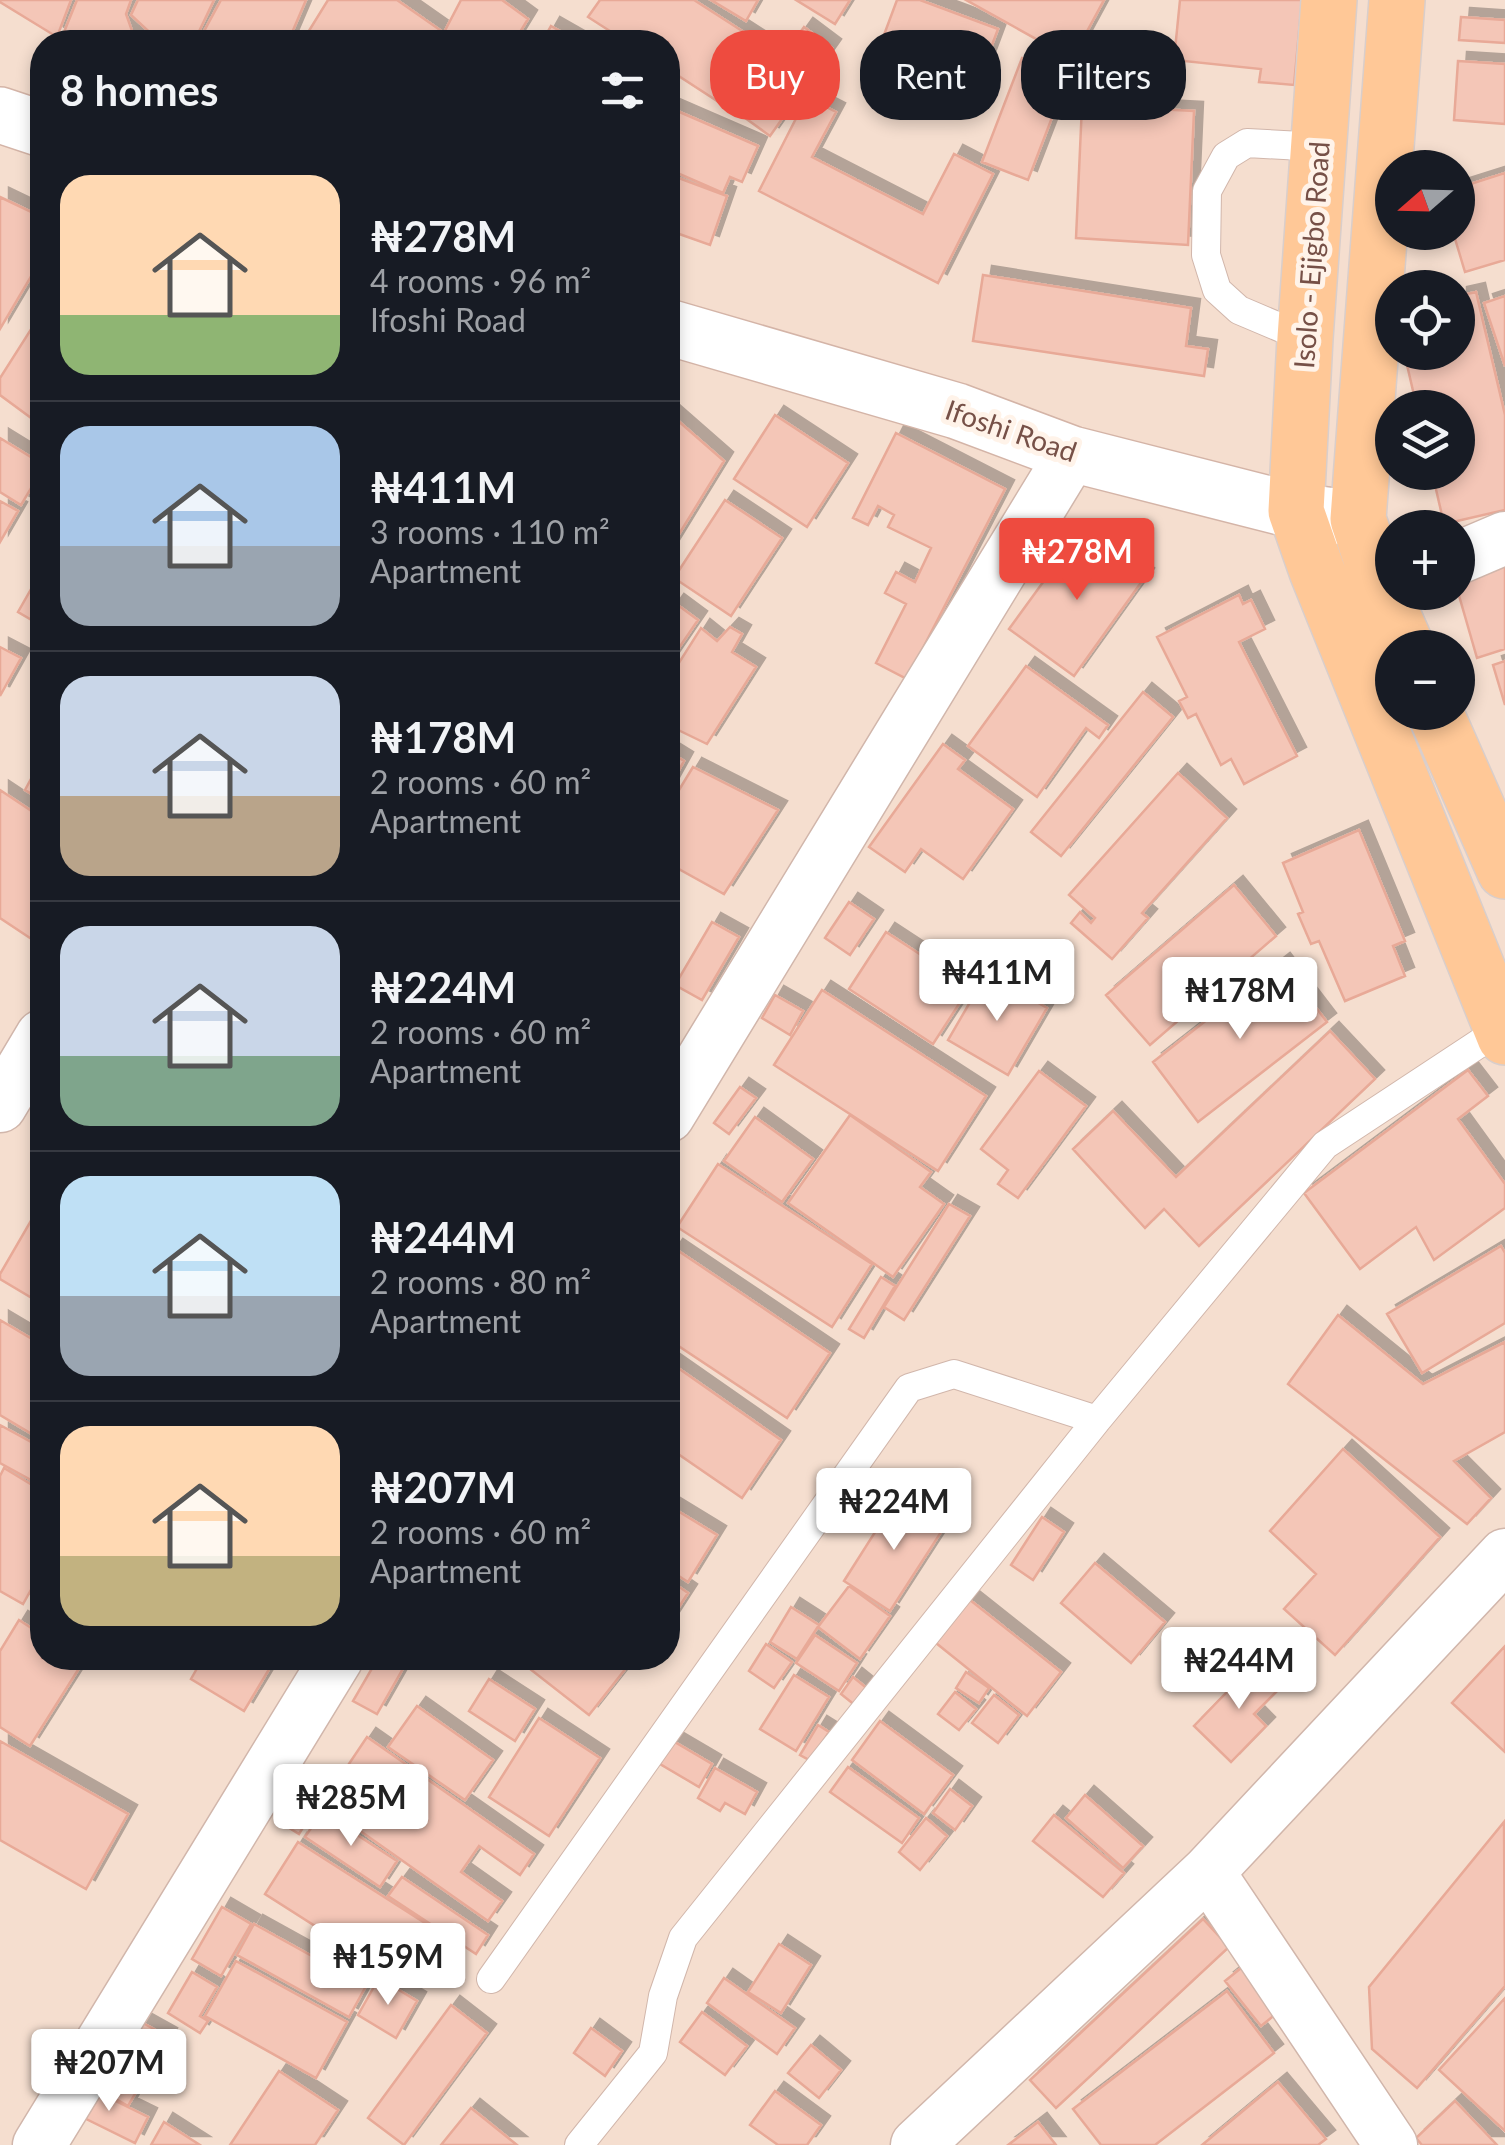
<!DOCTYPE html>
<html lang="en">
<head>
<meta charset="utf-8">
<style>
  body { margin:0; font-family:Lato,sans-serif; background:#20242c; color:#f1f3f6; height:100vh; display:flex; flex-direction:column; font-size:38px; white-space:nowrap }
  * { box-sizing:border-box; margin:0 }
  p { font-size:32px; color:#9ea1a6 }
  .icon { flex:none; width:55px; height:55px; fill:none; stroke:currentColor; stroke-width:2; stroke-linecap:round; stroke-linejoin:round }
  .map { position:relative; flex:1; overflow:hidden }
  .panel { position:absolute; left:30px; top:30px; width:650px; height:1640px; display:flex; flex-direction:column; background:#171b24; border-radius:40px; box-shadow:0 5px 15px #0003 }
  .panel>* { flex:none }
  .hud { position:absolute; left:710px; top:30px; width:645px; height:90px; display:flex; gap:20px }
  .needle { width:65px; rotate:250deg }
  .controls { position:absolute; left:1375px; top:150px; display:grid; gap:20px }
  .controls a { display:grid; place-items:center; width:100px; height:100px; border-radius:50%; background:#171b24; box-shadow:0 5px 15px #0003; font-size:50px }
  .price { position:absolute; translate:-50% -85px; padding:0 22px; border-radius:10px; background:#fff; color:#222; font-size:32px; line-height:65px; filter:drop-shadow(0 2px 5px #0008) }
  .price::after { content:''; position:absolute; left:50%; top:60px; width:30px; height:22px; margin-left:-15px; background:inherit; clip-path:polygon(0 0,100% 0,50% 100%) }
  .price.active { background:#ee4b3f; color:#fff }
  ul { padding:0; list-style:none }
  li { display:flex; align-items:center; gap:30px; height:250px; padding:0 30px }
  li+li { border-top:2px solid #363941 }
  li span { display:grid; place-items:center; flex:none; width:280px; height:200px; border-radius:30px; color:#555 }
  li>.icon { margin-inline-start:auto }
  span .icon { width:120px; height:120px; fill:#fffc; stroke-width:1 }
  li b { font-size:42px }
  h2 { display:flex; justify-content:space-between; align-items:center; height:120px; padding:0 30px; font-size:42px }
  .chip { padding:0 35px; border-radius:40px; background:#171b24; box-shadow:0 5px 15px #0003; font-size:35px; line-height:90px }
  .chip.active { background:#ee4b3f; color:#fff }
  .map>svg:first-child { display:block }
  .residential { fill:#f5decf; fill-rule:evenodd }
  .building { fill:#f4c6b7; stroke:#e8a997; stroke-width:2.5; filter:url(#shadow) }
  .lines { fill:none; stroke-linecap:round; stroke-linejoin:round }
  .lane-casing { stroke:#d1b6ab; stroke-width:30 }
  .street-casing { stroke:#d1b6ab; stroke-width:55 }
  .secondary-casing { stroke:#d4b4a7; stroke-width:58 }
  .primary-casing { stroke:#d9cecb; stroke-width:58 }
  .lane { stroke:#fff; stroke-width:28 }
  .street { stroke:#fff; stroke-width:52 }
  .secondary { stroke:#fff; stroke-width:55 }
  .primary { stroke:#ffc897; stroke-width:55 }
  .labels { text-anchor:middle; stroke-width:10; stroke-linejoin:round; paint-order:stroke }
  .street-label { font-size:28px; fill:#765047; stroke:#fff3e9 }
</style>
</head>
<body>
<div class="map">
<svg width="1505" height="2145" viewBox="0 0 1505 2145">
  <defs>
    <filter id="shadow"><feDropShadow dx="9" dy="-9" stdDeviation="0" flood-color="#0004"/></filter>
  </defs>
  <rect width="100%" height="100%" fill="#fdeee1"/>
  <!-- residential -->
  <path class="residential" d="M0,0H1505V2145H0ZM42,42H668V1658H42ZM1392,168H1458V232H1392ZM1392,288H1458V352H1392ZM1392,408H1458V472H1392ZM1392,528H1458V592H1392ZM1392,648H1458V712H1392Z"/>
  <!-- building -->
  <path class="building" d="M0,0H71L57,37L0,2Z
    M77,0H131L126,14L136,42H60Z
    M138,0H214L194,42H160L131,15Z
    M221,0H306L288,42H217L202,35Z
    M328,0H397L440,30L433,42H302Z
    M461,0H502L528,19L514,42H439Z
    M600,0H694L770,49L731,110L668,69V42H627L588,17Z
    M711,0H758L746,21Z
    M796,0H850L835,24Z
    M897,0H920L998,29L973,96L875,59Z
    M966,0H1104L1072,59Z
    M1180,0H1302L1294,85L1259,82L1261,69L1174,60Z
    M1461,17L1505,20V43L1459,40Z
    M551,26L579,42H542Z
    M804,27L832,48L770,136L741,115Z
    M1022,58L1068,76L1028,180L982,162Z
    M1458,61L1505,64V124L1454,120Z
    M807,97L836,112L812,157L923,214L954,154L993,174L938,283L759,191Z
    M1082,105L1194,111L1188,245L1076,238Z
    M668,107L758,146L742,182L730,177L723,193L668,169Z
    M1505,173V260L1465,272L1453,232H1458V188Z
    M668,174L727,196L710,245L668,230Z
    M0,197L42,217V258L0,329Z
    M983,275L1191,308L1186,346L1208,349L1204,376L973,341Z
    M1476,292L1505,415V510L1444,524L1432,472H1458V408H1417L1404,352H1458V296Z
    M1505,296V366L1484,303Z
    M42,312V426L0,395V378Z
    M668,412L724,461L668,552Z
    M775,415L848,463L807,527L734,479Z
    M896,433L1005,489L907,679L876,663L906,604L885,593L896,572L915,582L931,548L888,527L894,515L878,506L868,525L853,518Z
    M0,438L42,464V470L21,505L0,492Z
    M725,500L782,538L731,616L674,578Z
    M0,501L18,511L0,542Z
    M1081,530L1145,577L1074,676L1009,629Z
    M1505,558V649L1477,658L1458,592V572Z
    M42,570V626L18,612Z
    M1239,595L1243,604L1251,600L1265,629L1239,642L1297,756L1244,784L1231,759L1221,765L1196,714L1188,718L1179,701L1187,697L1157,637Z
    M675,603L698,620L668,664V613Z
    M730,627L742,634L732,652L756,667L707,744L668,725V680L701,628L717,641Z
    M0,647L21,658L0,696Z
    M1505,661V705L1493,665Z
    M1026,666L1108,725L1099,738L1086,728L1037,797L968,746Z
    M1143,692L1173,717L1061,856L1031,832Z
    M943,744L965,760L958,769L1013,809L963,879L921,849L905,872L869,847Z
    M668,751L684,761L668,790Z
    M39,764L42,766V800L25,790Z
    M693,767L778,810L724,894L668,863V808Z
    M1178,773L1227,818L1142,913L1148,918L1112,959L1071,923L1080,912L1091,923L1095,918L1069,895Z
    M0,790L42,818V946L0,918Z
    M1359,830L1405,941L1393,946L1405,976L1345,1001L1319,941L1311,944L1298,914L1303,912L1283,863Z
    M1234,885L1276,936L1150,1045L1106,995Z
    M849,902L874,919L850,955L825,938Z
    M712,922L739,937L702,1000L675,985Z
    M886,932L970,987L933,1044L849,989Z
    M1281,962L1327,1022L1198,1122L1153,1062Z
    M987,973L1047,1008L1008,1075L948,1040Z
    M822,990L986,1096L938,1171L774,1065Z
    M775,995L803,1011L790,1035L762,1018Z
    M1330,1031L1375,1079L1199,1246L1164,1209L1145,1228L1073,1149L1113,1111L1176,1177Z
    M1468,1070L1488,1096L1458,1119L1505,1184V1208L1434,1260L1416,1227L1360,1269L1304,1193Z
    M1039,1071L1086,1106L1018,1198L998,1184L1008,1170L981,1149Z
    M740,1087L756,1098L729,1134L714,1123Z
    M850,1115L931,1172L920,1187L944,1204L893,1277L788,1203Z
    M755,1117L813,1159L782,1202L724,1161Z
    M718,1164L872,1264L832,1327L677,1227Z
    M949,1204L970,1216L904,1320L884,1307Z
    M36,1212L42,1216V1304L0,1279V1274Z
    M1501,1246L1505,1253V1323L1422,1373L1387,1314Z
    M674,1248L830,1353L787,1418L668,1339V1257Z
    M881,1277L895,1286L864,1338L849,1329Z
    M1338,1315L1423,1384L1505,1342V1432L1454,1461L1491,1498L1467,1524L1288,1384Z
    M0,1320L42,1345V1440L0,1415Z
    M668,1361L781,1440L742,1498L668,1447Z
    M0,1425L42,1448V1486L0,1463Z
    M1343,1449L1440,1537L1335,1655L1284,1609L1316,1574L1270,1531Z
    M4,1468L42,1491V1570L23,1604L0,1591V1476Z
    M898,1496L945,1526L890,1611L844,1581Z
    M668,1505L717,1535L688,1582L668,1569Z
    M1042,1517L1064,1532L1033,1580L1011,1565Z
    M1095,1563L1165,1622L1131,1663L1061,1603Z
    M668,1579L688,1593L668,1624Z
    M849,1586L890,1616L860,1659L818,1627Z
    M970,1600L1061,1672L1027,1716L936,1643Z
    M791,1607L819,1625L797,1659L770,1642Z
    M19,1620L42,1635V1658H77L83,1662L30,1746L0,1727V1651Z
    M815,1635L857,1663L839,1691L796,1663Z
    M766,1644L792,1662L774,1688L749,1671Z
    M1505,1646V1752L1452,1703Z
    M203,1658H268L274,1661L244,1711L191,1679Z
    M378,1658H409L377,1714L353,1701Z
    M516,1658H634L589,1715Z
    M1258,1660L1283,1685L1254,1714L1266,1726L1231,1762L1194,1726Z
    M966,1672L989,1688L979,1703L956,1688Z
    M794,1675L829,1697L796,1751L760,1729Z
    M853,1677L869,1690L856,1706L841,1694Z
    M489,1679L535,1709L515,1741L469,1711Z
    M955,1692L976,1709L959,1730L938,1714Z
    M994,1695L1019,1715L998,1743L972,1723Z
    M417,1706L493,1760L465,1800L388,1747Z
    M539,1718L600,1758L549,1836L489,1797Z
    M880,1721L953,1775L924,1814L852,1760Z
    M818,1725L829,1732L811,1761L800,1755Z
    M367,1737L534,1854L520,1875L479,1846L461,1872L502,1901L488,1921L322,1804Z
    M0,1741L128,1814L86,1889L0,1840Z
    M673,1741L712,1764L699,1787L660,1764Z
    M848,1767L919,1818L902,1843L830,1792Z
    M715,1768L757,1792L745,1814L725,1803L720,1811L698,1798Z
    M950,1789L972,1806L955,1830L933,1813Z
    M291,1793L315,1808L299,1834L275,1819Z
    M1085,1795L1143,1846L1123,1868L1066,1818Z
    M322,1812L397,1861L380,1887L305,1837Z
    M1054,1815L1124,1873L1103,1897L1033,1841Z
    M926,1818L947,1836L920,1870L899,1852Z
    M1504,1822L1505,1986L1417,2088L1372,2049L1369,1987Z
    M298,1842L439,1932L406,1984L265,1894Z
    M402,1877L488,1935L476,1954L388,1896Z
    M222,1907L251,1924L221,1976L192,1959Z
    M1203,1919L1229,1947L1056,2108L1030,2080Z
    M254,1924L366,1986L349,2017L237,1955Z
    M779,1944L811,1965L781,2013L748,1992Z
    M236,1961L347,2022L316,2078L205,2016Z
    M1246,1964L1282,2009L1261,2026L1225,1981Z
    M192,1972L217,1987L200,2016L208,2021L200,2033L168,2013Z
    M379,1978L417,2001L396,2038L358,2015Z
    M724,1978L795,2028L777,2054L707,2003Z
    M1227,1991L1274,2053L1155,2145H1101L1073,2109Z
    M1505,1998V2131L1439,2070Z
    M451,2005L487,2033L404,2145L368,2118Z
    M702,2012L747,2046L725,2075L680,2042Z
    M143,2023L168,2037L128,2106L104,2092Z
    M591,2028L622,2051L605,2076L574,2053Z
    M811,2045L841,2070L819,2098L788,2073Z
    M279,2071L338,2110L315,2145H230Z
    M1278,2082L1326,2139L1318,2145H1202Z
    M83,2085L148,2117L135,2143L70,2111Z
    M775,2091L821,2125L807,2145H778L750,2125Z
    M1455,2101L1497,2145H1422L1416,2138Z
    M471,2108L517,2145H441Z
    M164,2122L200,2145H151Z
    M1038,2122L1056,2145H1008Z"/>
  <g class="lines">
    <!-- lane casing -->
    <g class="lane-casing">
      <path id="lane" d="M1305,338L1239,310L1217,290L1206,255L1207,191L1226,156L1247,143L1320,147
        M491,1979L909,1388L954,1374L1097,1420
        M579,2145L653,2053L663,1996L683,1938L1097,1420L1325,1145L1501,1029"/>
    </g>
    <!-- street casing -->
    <g class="street-casing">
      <path id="street" d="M1458,558L1505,538
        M0,1106L42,1036
        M668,1116L1072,454
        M1208,1872L1391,2145
        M39,2145L337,1658
        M917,2145L1208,1872L1505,1555"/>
    </g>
    <!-- secondary casing -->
    <g class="secondary-casing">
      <path id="secondary" d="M0,115L42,129
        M668,327L957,411L1072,454L1296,511L1358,519"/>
    </g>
    <!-- primary casing -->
    <g class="primary-casing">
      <path id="primary" d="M1329,0L1305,338L1296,511L1317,571L1505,1037
        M1397,0L1358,519L1382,591L1407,648
        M1435,712L1505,871"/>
    </g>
    <!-- lane -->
    <use href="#lane" class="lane"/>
    <!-- street -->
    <use href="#street" class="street"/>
    <!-- secondary -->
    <use href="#secondary" class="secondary"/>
    <!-- primary -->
    <use href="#primary" class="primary"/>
  </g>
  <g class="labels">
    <!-- street labels -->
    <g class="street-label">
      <text transform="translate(1312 255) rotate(-86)" y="10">Isolo - Ejigbo Road</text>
      <text transform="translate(1011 431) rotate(19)" y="10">Ifoshi Road</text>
    </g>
  </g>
</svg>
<div class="controls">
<a><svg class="needle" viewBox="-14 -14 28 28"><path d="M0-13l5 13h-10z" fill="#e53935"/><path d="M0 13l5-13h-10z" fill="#9ea1a6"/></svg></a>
<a><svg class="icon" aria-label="locate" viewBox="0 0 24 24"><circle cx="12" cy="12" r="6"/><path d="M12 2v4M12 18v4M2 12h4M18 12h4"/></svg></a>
<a><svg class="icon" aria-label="layers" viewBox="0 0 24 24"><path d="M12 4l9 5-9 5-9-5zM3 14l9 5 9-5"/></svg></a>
<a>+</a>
<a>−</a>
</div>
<b class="price active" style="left:1077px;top:603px">₦278M</b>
<b class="price" style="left:997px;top:1024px">₦411M</b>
<b class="price" style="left:1240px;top:1042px">₦178M</b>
<b class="price" style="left:894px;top:1553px">₦224M</b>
<b class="price" style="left:1239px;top:1712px">₦244M</b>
<b class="price" style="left:351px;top:1849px">₦285M</b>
<b class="price" style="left:388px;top:2008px">₦159M</b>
<b class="price" style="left:109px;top:2114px">₦207M</b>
<div class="hud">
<a class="chip active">Buy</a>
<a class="chip">Rent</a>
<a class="chip">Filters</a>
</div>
<section class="panel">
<h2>8 homes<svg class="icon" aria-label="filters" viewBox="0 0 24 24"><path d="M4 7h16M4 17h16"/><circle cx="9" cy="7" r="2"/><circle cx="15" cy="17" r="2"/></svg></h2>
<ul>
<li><span style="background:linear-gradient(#ffd9b3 70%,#8fb573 0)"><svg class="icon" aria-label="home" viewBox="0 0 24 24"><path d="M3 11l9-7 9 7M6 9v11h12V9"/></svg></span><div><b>₦278M</b><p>4 rooms · 96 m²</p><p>Ifoshi Road</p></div></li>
<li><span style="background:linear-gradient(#a9c7e8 60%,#9aa5b1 0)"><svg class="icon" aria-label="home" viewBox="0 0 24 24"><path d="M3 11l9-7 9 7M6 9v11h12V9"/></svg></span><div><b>₦411M</b><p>3 rooms · 110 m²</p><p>Apartment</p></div></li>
<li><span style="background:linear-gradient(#c9d6e8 60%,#b9a48a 0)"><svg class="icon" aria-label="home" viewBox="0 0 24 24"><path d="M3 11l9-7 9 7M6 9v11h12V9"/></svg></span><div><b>₦178M</b><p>2 rooms · 60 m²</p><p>Apartment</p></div></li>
<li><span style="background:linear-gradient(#c9d6e8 65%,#7fa58c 0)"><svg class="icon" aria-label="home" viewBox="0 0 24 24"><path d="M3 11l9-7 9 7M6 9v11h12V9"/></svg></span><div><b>₦224M</b><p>2 rooms · 60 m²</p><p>Apartment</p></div></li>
<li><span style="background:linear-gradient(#bfe0f5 60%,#9aa5b1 0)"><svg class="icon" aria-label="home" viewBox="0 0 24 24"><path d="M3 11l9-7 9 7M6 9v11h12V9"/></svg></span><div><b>₦244M</b><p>2 rooms · 80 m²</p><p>Apartment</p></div></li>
<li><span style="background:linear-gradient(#ffd9b3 65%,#c2b280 0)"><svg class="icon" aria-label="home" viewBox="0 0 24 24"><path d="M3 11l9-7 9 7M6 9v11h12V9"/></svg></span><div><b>₦207M</b><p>2 rooms · 60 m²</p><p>Apartment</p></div></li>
</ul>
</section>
</div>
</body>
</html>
